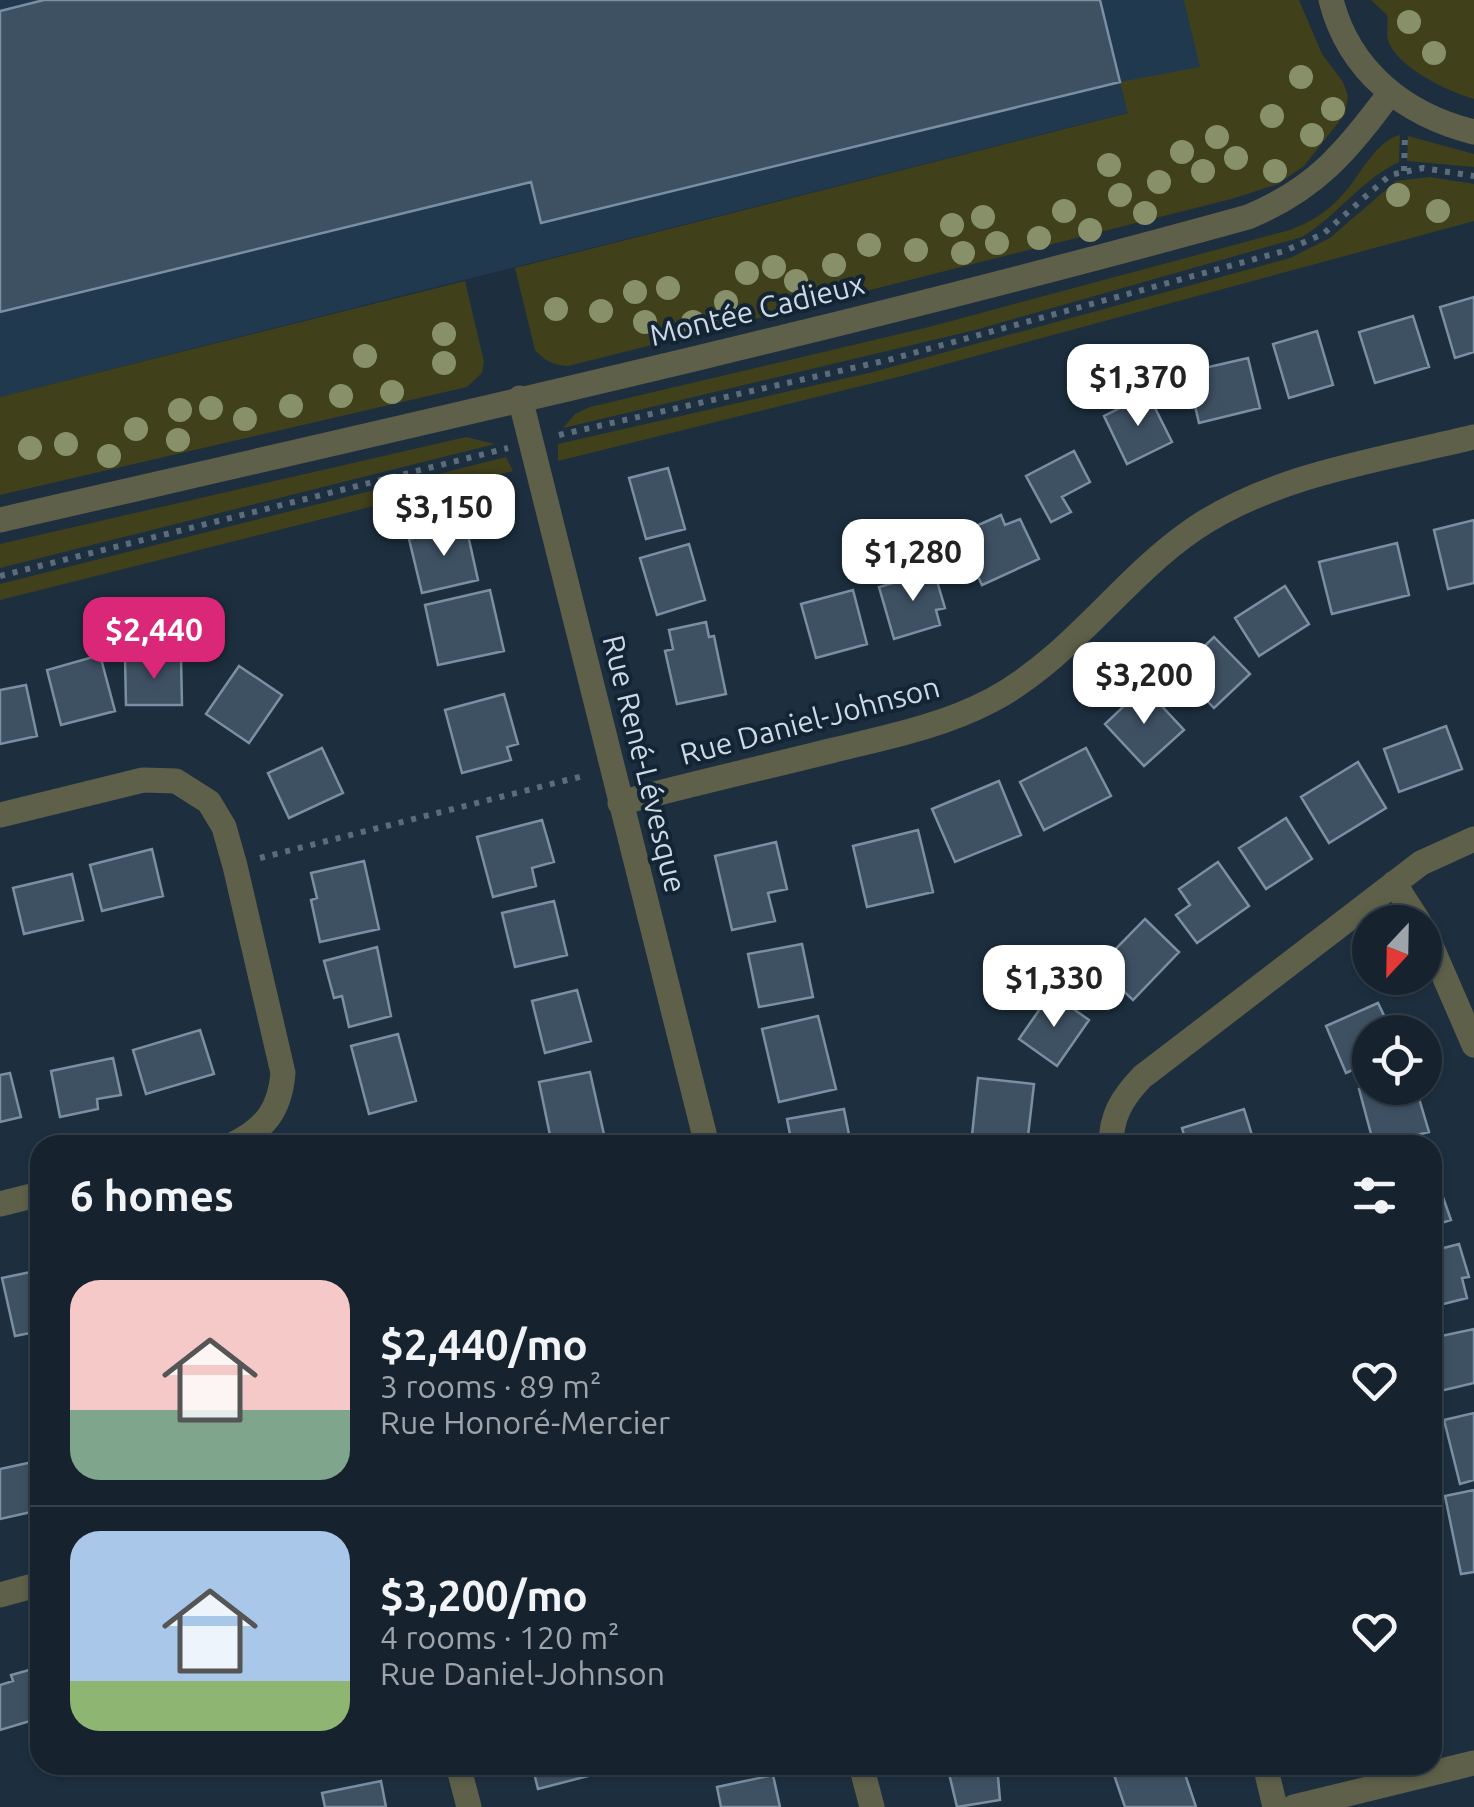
<!DOCTYPE html>
<html lang="en">
<head>
<meta charset="utf-8">
<style>
  body { margin:0; font-family:Ubuntu,sans-serif; background:#1f2b37; color:#f1f3f6; height:100vh; display:flex; flex-direction:column; font-size:38px; white-space:nowrap }
  * { box-sizing:border-box; margin:0 }
  p { font-size:32px; color:#9ea4aa }
  .icon { flex:none; width:55px; height:55px; fill:none; stroke:currentColor; stroke-width:2; stroke-linecap:round; stroke-linejoin:round }
  .map { position:relative; flex:1; overflow:hidden }
  .side { position:absolute; left:30px; top:1135px; width:1412px; height:640px; display:flex; flex-direction:column; background:#16232f; border-radius:30px; box-shadow:0 2px 8px #0004,0 0 0 2px #35404b }
  .side>* { flex:none }
  .needle { width:65px; rotate:202deg }
  .tools { position:absolute; left:1352px; top:905px; display:grid; gap:20px }
  .tools a { display:grid; place-items:center; width:90px; height:90px; border-radius:50%; background:#16232f; box-shadow:0 2px 8px #0004,0 0 0 2px #35404b; font-size:50px }
  .price { position:absolute; translate:-50% -85px; padding:0 22px; border-radius:20px; background:#fff; color:#222; font-size:32px; line-height:65px; filter:drop-shadow(0 2px 5px #0008) }
  .price::after { content:''; position:absolute; left:50%; top:60px; width:30px; height:22px; margin-left:-15px; background:inherit; clip-path:polygon(0 0,100% 0,50% 100%) }
  .price.current { background:#db2777; color:#fff }
  ul { padding:0; list-style:none }
  li { display:flex; align-items:center; gap:30px; height:250px; padding:0 40px }
  li+li { border-top:2px solid #35404b }
  li span { display:grid; place-items:center; flex:none; width:280px; height:200px; border-radius:30px; color:#555 }
  li>.icon { margin-inline-start:auto }
  span .icon { width:120px; height:120px; fill:#fffc; stroke-width:1 }
  li b { font-size:42px }
  h2 { display:flex; justify-content:space-between; align-items:center; height:120px; padding:0 40px; font-size:42px }
  .map>svg:first-child { display:block }
  .built { fill:#21394e }
  .green { fill:#40401b }
  .building { fill:#3e5163; stroke:#7a8fa3; stroke-width:2.5 }
  .lines { fill:none; stroke-linecap:round; stroke-linejoin:round }
  .path { stroke:#5d6c7b; stroke-width:6; stroke-dasharray:5 8; stroke-linecap:butt }
  .minor { stroke:#5f6049; stroke-width:25 }
  .tree { fill:#879068 }
  .labels { text-anchor:middle; stroke-width:8; stroke-linejoin:round; paint-order:stroke }
  .street-label { font-size:30px; fill:#ced9e4; stroke:#132535 }
</style>
</head>
<body>
<div class="map">
<svg width="1474" height="1807" viewBox="0 0 1474 1807">
  <rect width="100%" height="100%" fill="#1d2f3f"/>
  <!-- built -->
  <path class="built" d="M0,0H1299L1229,87L0,397Z"/>
  <!-- green -->
  <path class="green" d="M1184,0H1299L1322,54L1343,82L1348,96L1345,114L1304,166L1278,184L1231,199L568,366C553,365 545,361 535,350L515,268L1128,113L1120,82L1200,67Z
    M1371,0H1474V99C1449,92 1396,67 1388,40C1386,33 1389,23 1387,15Z
    M1400,135L1399,162C1361,180 1337,216 1302,237L975,330L563,428L575,414L590,407L929,327L1290,230C1311,222 1329,211 1344,193C1361,175 1374,142 1400,135Z
    M1408,136L1474,154V167L1407,161Z
    M1430,177L1474,184V221L902,376L558,461V444L873,372L1290,258L1330,238L1396,181Z
    M465,281L484,362L482,373L467,387L0,495V397Z
    M466,437L495,444L0,568V544Z
    M506,457L513,471L0,600V584Z"/>
  <!-- building -->
  <path class="building" d="M44,0H1100L1120,82L541,223L531,182L0,312V11Z
    M1474,297V352L1455,358L1440,307Z
    M1413,316L1429,367L1375,383L1359,332Z
    M1317,331L1333,385L1289,398L1273,344Z
    M1248,358L1260,408L1199,423L1187,372Z
    M1148,394L1172,442L1127,464L1104,416Z
    M1074,451L1090,482L1062,497L1071,512L1051,522L1026,476Z
    M668,468L685,529L646,539L629,478Z
    M1001,515L1005,525L1020,519L1039,559L982,585L958,534Z
    M1474,520V583L1448,589L1434,530Z
    M466,526L478,580L422,593L409,539Z
    M1397,543L1409,595L1332,614L1319,562Z
    M689,544L705,600L657,615L640,558Z
    M934,571L945,608L936,610L940,625L894,639L879,587Z
    M1285,586L1309,624L1259,656L1235,618Z
    M490,590L504,651L438,665L425,605Z
    M853,590L867,644L816,658L801,604Z
    M706,622L709,637L714,636L726,694L677,704L665,651L673,649L669,630Z
    M1214,637L1250,674L1214,708L1178,671Z
    M100,655L115,711L61,725L47,670Z
    M125,658H181L182,705H126Z
    M239,666L282,695L249,743L206,714Z
    M26,685L37,736L0,744V690Z
    M1144,687L1184,730L1144,766L1105,724Z
    M504,694L518,744L507,747L511,760L462,773L445,710Z
    M1446,726L1462,769L1399,792L1384,749Z
    M322,748L343,793L289,818L268,773Z
    M1086,748L1111,796L1044,830L1020,782Z
    M1358,762L1386,808L1329,843L1301,797Z
    M999,781L1021,835L955,862L932,809Z
    M1286,818L1312,859L1266,889L1239,848Z
    M542,820L554,862L532,868L536,886L493,897L477,837Z
    M918,830L933,892L867,907L853,846Z
    M776,842L787,889L768,893L775,921L732,930L715,856Z
    M152,849L163,896L102,911L90,865Z
    M364,861L379,929L320,942L311,900L317,898L311,873Z
    M1218,862L1249,906L1197,943L1176,915L1190,905L1179,889Z
    M72,874L83,920L24,934L13,888Z
    M554,901L567,955L515,967L502,913Z
    M1145,919L1179,952L1133,1000L1098,967Z
    M802,944L813,997L759,1007L748,954Z
    M377,947L391,1016L349,1027L342,996L334,998L324,961Z
    M577,990L591,1041L545,1053L532,1001Z
    M1051,993L1089,1020L1057,1066L1019,1039Z
    M1378,1003L1392,1032H1370V1062L1346,1073L1326,1026Z
    M818,1016L836,1089L779,1102L762,1029Z
    M200,1030L214,1074L146,1094L133,1050Z
    M398,1034L416,1101L369,1114L351,1046Z
    M113,1058L121,1095L97,1099L98,1109L60,1117L51,1071Z
    M590,1072L605,1139L574,1145H552L539,1082Z
    M10,1073L21,1117L0,1122V1075Z
    M978,1078L1034,1084L1027,1145H971Z
    M1370,1086L1405,1088L1408,1098L1418,1095L1429,1132L1374,1145L1359,1089Z
    M844,1109L851,1145H792L787,1119Z
    M1244,1109L1255,1145H1187L1182,1128Z
    M1432,1166L1451,1220L1432,1226Z
    M1459,1244L1469,1277L1462,1278L1467,1298L1432,1307V1251Z
    M40,1270V1331L15,1336L2,1278Z
    M1474,1329V1383L1436,1392L1432,1338Z
    M1474,1413V1480L1460,1484L1444,1420Z
    M37,1461L40,1510L0,1519V1469Z
    M1474,1490V1572L1461,1574L1445,1496Z
    M40,1667V1718L0,1730V1685L13,1681L11,1675Z
    M532,1765H590L592,1775L538,1789Z
    M947,1765H997L1000,1800L957,1807Z
    M1136,1765H1182L1196,1807H1125L1113,1772Z
    M773,1775L780,1807H721L717,1787Z
    M381,1781L386,1807H325L322,1793Z"/>
  <g class="lines">
    <!-- path -->
    <path class="path" d="M1404,171L1405,135
      M559,435L888,360L1284,251L1323,234L1390,175L1423,168L1474,176
      M0,576L508,448
      M260,858L587,775"/>
    <!-- minor -->
    <path class="minor" d="M1331,0C1349,71 1405,115 1474,132
      M520,398L707,1145
      M0,520C417,424 835,331 1248,217C1316,189 1347,151 1390,93
      M620,803C691,784 762,768 834,750C888,737 943,726 992,700C1072,657 1121,579 1194,529C1275,474 1381,460 1474,437
      M0,815L143,780L176,781L209,802L224,827L235,866L283,1073C280,1110 265,1129 232,1145
      M1394,883L1419,922
      M1425,932L1474,1045
      M1111,1145C1111,1116 1122,1098 1142,1077L1421,863L1474,839
      M0,1204L40,1194
      M0,1595L40,1584
      M458,1765L469,1807
      M861,1765L872,1807
      M1265,1765L1275,1807
      M1294,1807L1474,1763"/>
  </g>
  <!-- trees -->
  <g class="tree">
    <circle cx="1409" cy="22" r="12"/>
    <circle cx="1434" cy="53" r="12"/>
    <circle cx="1301" cy="77" r="12"/>
    <circle cx="1333" cy="109" r="12"/>
    <circle cx="1272" cy="116" r="12"/>
    <circle cx="1312" cy="135" r="12"/>
    <circle cx="1217" cy="137" r="12"/>
    <circle cx="1182" cy="152" r="12"/>
    <circle cx="1236" cy="158" r="12"/>
    <circle cx="1109" cy="165" r="12"/>
    <circle cx="1203" cy="171" r="12"/>
    <circle cx="1275" cy="171" r="12"/>
    <circle cx="1159" cy="182" r="12"/>
    <circle cx="1120" cy="195" r="12"/>
    <circle cx="1398" cy="195" r="12"/>
    <circle cx="1064" cy="211" r="12"/>
    <circle cx="1438" cy="211" r="12"/>
    <circle cx="1145" cy="213" r="12"/>
    <circle cx="983" cy="217" r="12"/>
    <circle cx="952" cy="225" r="12"/>
    <circle cx="1090" cy="230" r="12"/>
    <circle cx="1039" cy="238" r="12"/>
    <circle cx="997" cy="243" r="12"/>
    <circle cx="869" cy="245" r="12"/>
    <circle cx="916" cy="250" r="12"/>
    <circle cx="963" cy="253" r="12"/>
    <circle cx="834" cy="265" r="12"/>
    <circle cx="774" cy="267" r="12"/>
    <circle cx="747" cy="273" r="12"/>
    <circle cx="796" cy="281" r="12"/>
    <circle cx="668" cy="288" r="12"/>
    <circle cx="635" cy="292" r="12"/>
    <circle cx="726" cy="302" r="12"/>
    <circle cx="556" cy="309" r="12"/>
    <circle cx="601" cy="311" r="12"/>
    <circle cx="645" cy="322" r="12"/>
    <circle cx="693" cy="322" r="12"/>
    <circle cx="444" cy="334" r="12"/>
    <circle cx="365" cy="356" r="12"/>
    <circle cx="444" cy="363" r="12"/>
    <circle cx="392" cy="392" r="12"/>
    <circle cx="341" cy="396" r="12"/>
    <circle cx="291" cy="406" r="12"/>
    <circle cx="211" cy="408" r="12"/>
    <circle cx="180" cy="410" r="12"/>
    <circle cx="245" cy="419" r="12"/>
    <circle cx="136" cy="429" r="12"/>
    <circle cx="178" cy="440" r="12"/>
    <circle cx="66" cy="444" r="12"/>
    <circle cx="30" cy="448" r="12"/>
    <circle cx="109" cy="456" r="12"/>
  </g>
  <g class="labels">
    <!-- street labels -->
    <g class="street-label">
      <text transform="translate(757 310) rotate(-14)" y="10">Montée Cadieux</text>
      <text transform="translate(810 721) rotate(-15)" y="10">Rue Daniel-Johnson</text>
      <text transform="translate(644 764) rotate(76)" y="10">Rue René-Lévesque</text>
    </g>
  </g>
</svg>
<div class="tools">
<a><svg class="needle" viewBox="-14 -14 28 28"><path d="M0-13l5 13h-10z" fill="#e53935"/><path d="M0 13l5-13h-10z" fill="#9ea4aa"/></svg></a>
<a><svg class="icon" aria-label="locate" viewBox="0 0 24 24"><circle cx="12" cy="12" r="6"/><path d="M12 2v4M12 18v4M2 12h4M18 12h4"/></svg></a>
</div>
<b class="price" style="left:1138px;top:429px">$1,370</b>
<b class="price" style="left:444px;top:559px">$3,150</b>
<b class="price" style="left:913px;top:604px">$1,280</b>
<b class="price current" style="left:154px;top:682px">$2,440</b>
<b class="price" style="left:1144px;top:727px">$3,200</b>
<b class="price" style="left:1054px;top:1030px">$1,330</b>
<section class="side">
<h2>6 homes<svg class="icon" aria-label="filters" viewBox="0 0 24 24"><path d="M4 7h16M4 17h16"/><circle cx="9" cy="7" r="2"/><circle cx="15" cy="17" r="2"/></svg></h2>
<ul>
<li><span style="background:linear-gradient(#f6c9c9 65%,#7fa58c 0)"><svg class="icon" aria-label="home" viewBox="0 0 24 24"><path d="M3 11l9-7 9 7M6 9v11h12V9"/></svg></span><div><b>$2,440/mo</b><p>3 rooms · 89 m²</p><p>Rue Honoré-Mercier</p></div><svg class="icon" aria-label="heart" viewBox="0 0 24 24"><path d="M12 20l-8-8c-3-5 5-10 8-4 3-6 11-1 8 4z"/></svg></li>
<li><span style="background:linear-gradient(#a9c7e8 75%,#8fb573 0)"><svg class="icon" aria-label="home" viewBox="0 0 24 24"><path d="M3 11l9-7 9 7M6 9v11h12V9"/></svg></span><div><b>$3,200/mo</b><p>4 rooms · 120 m²</p><p>Rue Daniel-Johnson</p></div><svg class="icon" aria-label="heart" viewBox="0 0 24 24"><path d="M12 20l-8-8c-3-5 5-10 8-4 3-6 11-1 8 4z"/></svg></li>
</ul>
</section>
</div>
</body>
</html>
